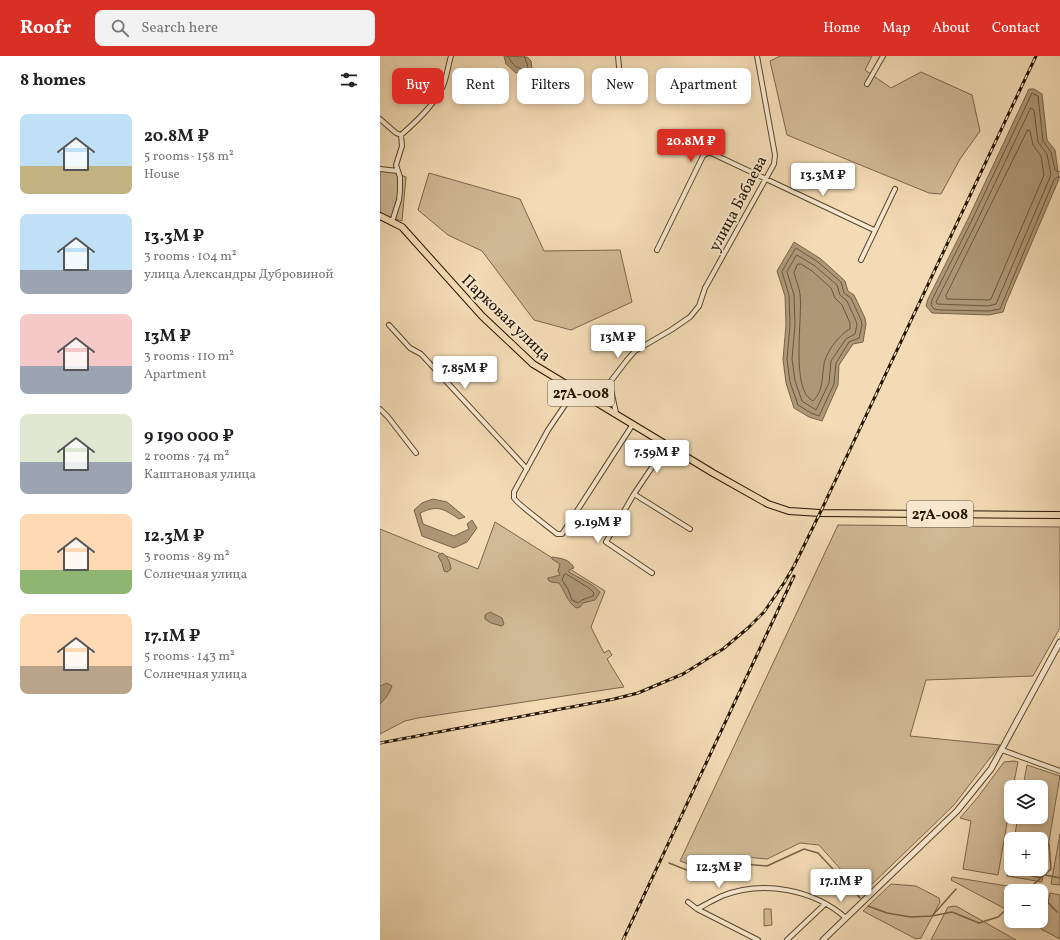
<!DOCTYPE html>
<html lang="en">
<head>
<meta charset="utf-8">
<style>
  body { margin:0; font-family:Vollkorn,serif; background:#f2f2f2; color:#202124; height:100vh; display:flex; flex-direction:column; font-size:15px; white-space:nowrap }
  * { box-sizing:border-box; margin:0 }
  p { font-size:13px; color:#757577 }
  .icon { flex:none; width:22px; height:22px; fill:none; stroke:currentColor; stroke-width:2; stroke-linecap:round; stroke-linejoin:round }
  .map { position:relative; flex:1; overflow:hidden }
  .drawer { display:flex; flex-direction:column; background:#fff; width:380px }
  .drawer>* { flex:none }
  .top-card { position:absolute; left:12px; top:12px; width:380px; height:36px; display:flex; gap:8px }
  .fabs { position:absolute; left:624px; top:724px; display:grid; gap:8px }
  .fabs a { display:grid; place-items:center; width:44px; height:44px; border-radius:8px; background:#fff; box-shadow:0 2px 6px #0003; font-size:20px }
  .price { position:absolute; translate:-50% -34px; padding:0 9px; border-radius:4px; background:#fff; color:#222; font-size:13px; line-height:26px; filter:drop-shadow(0 1px 2px #0008) }
  .price::after { content:''; position:absolute; left:50%; top:24px; width:12px; height:9px; margin-left:-6px; background:inherit; clip-path:polygon(0 0,100% 0,50% 100%) }
  .price.on { background:#d93025; color:#fff }
  ul { padding:0; list-style:none }
  li { display:flex; align-items:center; gap:12px; height:100px; padding:0 20px }
  li span { display:grid; place-items:center; flex:none; width:112px; height:80px; border-radius:8px; color:#555 }
  li>.icon { margin-inline-start:auto }
  span .icon { width:48px; height:48px; fill:#fffc; stroke-width:1 }
  li b { font-size:17px }
  h2 { display:flex; justify-content:space-between; align-items:center; height:48px; padding:0 20px; font-size:17px }
  .tag { padding:0 14px; border-radius:8px; background:#fff; box-shadow:0 2px 6px #0003; font-size:14px; line-height:36px }
  .tag.on { background:#d93025; color:#fff }
  header { display:flex; align-items:center; gap:24px; box-sizing:border-box; height:56px; padding:0 20px; background:#d93025; color:#fff }
  header strong { font-size:19px }
  nav { display:flex; gap:22px; margin-inline-start:auto; font-size:14px }
  .search { width:280px; height:36px; background:#f2f2f2; display:flex; align-items:center; gap:10px; box-sizing:border-box; padding:0 14px; border-radius:8px; color:#757577; font-size:15px }
  main { display:flex; flex:1; min-height:0 }
  .map>svg:first-child { display:block }
  .green { fill:#d0b996; stroke:#7a664b }
  .water { fill:#ad9777; stroke:#766347 }
  .lines { fill:none; stroke-linecap:round; stroke-linejoin:round }
  .shore { stroke:#68563c; stroke-width:1 }
  .stream { stroke:#766347; stroke-width:1.5 }
  .minor-casing { stroke:#58462d; stroke-width:6 }
  .tertiary-casing { stroke:#58462d; stroke-width:7 }
  .primary-casing { stroke:#241400; stroke-width:8 }
  .minor { stroke:#f7e8cf; stroke-width:4 }
  .tertiary { stroke:#f7e8cf; stroke-width:5 }
  .primary { stroke:#f3dbb5; stroke-width:6 }
  .rail-casing { stroke:#241400; stroke-width:3 }
  .rail { stroke:#f7e8cf; stroke-width:1.5; stroke-dasharray:4.5; stroke-linecap:butt }
  .labels { text-anchor:middle; stroke-width:3.5; stroke-linejoin:round; paint-order:stroke }
  .shield { fill:#f7e8cf; stroke:#63543e; stroke-width:1 }
  .shield-label { font-size:15px; font-weight:bold; fill:#241400 }
  .street-label { font-size:16px; fill:#241400; stroke:#f7e8cf }
</style>
</head>
<body>
<header>
<strong>Roofr</strong>
<div class="search"><svg class="icon" aria-label="search" viewBox="0 0 24 24"><circle cx="10" cy="10" r="6"/><path d="M15 15l6 6"/></svg>Search here</div>
<nav><a>Home</a><a>Map</a><a>About</a><a>Contact</a></nav>
</header>
<main>
<section class="drawer">
<h2>8 homes<svg class="icon" aria-label="filters" viewBox="0 0 24 24"><path d="M4 7h16M4 17h16"/><circle cx="9" cy="7" r="2"/><circle cx="15" cy="17" r="2"/></svg></h2>
<ul>
<li><span style="background:linear-gradient(#bfe0f5 65%,#c2b280 0)"><svg class="icon" aria-label="home" viewBox="0 0 24 24"><path d="M3 11l9-7 9 7M6 9v11h12V9"/></svg></span><div><b>20.8M ₽</b><p>5 rooms · 158 m²</p><p>House</p></div></li>
<li><span style="background:linear-gradient(#bfe0f5 70%,#9aa5b1 0)"><svg class="icon" aria-label="home" viewBox="0 0 24 24"><path d="M3 11l9-7 9 7M6 9v11h12V9"/></svg></span><div><b>13.3M ₽</b><p>3 rooms · 104 m²</p><p>улица Александры Дубровиной</p></div></li>
<li><span style="background:linear-gradient(#f6c9c9 65%,#9aa5b1 0)"><svg class="icon" aria-label="home" viewBox="0 0 24 24"><path d="M3 11l9-7 9 7M6 9v11h12V9"/></svg></span><div><b>13M ₽</b><p>3 rooms · 110 m²</p><p>Apartment</p></div></li>
<li><span style="background:linear-gradient(#dfe7d0 60%,#9aa5b1 0)"><svg class="icon" aria-label="home" viewBox="0 0 24 24"><path d="M3 11l9-7 9 7M6 9v11h12V9"/></svg></span><div><b>9 190 000 ₽</b><p>2 rooms · 74 m²</p><p>Каштановая улица</p></div></li>
<li><span style="background:linear-gradient(#ffd9b3 70%,#8fb573 0)"><svg class="icon" aria-label="home" viewBox="0 0 24 24"><path d="M3 11l9-7 9 7M6 9v11h12V9"/></svg></span><div><b>12.3M ₽</b><p>3 rooms · 89 m²</p><p>Солнечная улица</p></div></li>
<li><span style="background:linear-gradient(#ffd9b3 65%,#b9a48a 0)"><svg class="icon" aria-label="home" viewBox="0 0 24 24"><path d="M3 11l9-7 9 7M6 9v11h12V9"/></svg></span><div><b>17.1M ₽</b><p>5 rooms · 143 m²</p><p>Солнечная улица</p></div></li>
</ul>
</section>
<div class="map">
<svg width="680" height="884" viewBox="0 0 680 884">
  <rect width="100%" height="100%" fill="#f3dbb5"/>
  <filter id="stains"><feTurbulence type="fractalNoise" baseFrequency=".005" numOctaves="4"/><feColorMatrix values="0 0 0 0 .2 0 0 0 0 .09 0 0 0 0 .02 0 0 0 .5 -.17"/></filter>
  <radialGradient id="worn" r=".72"><stop offset=".6" stop-color="#630" stop-opacity="0"/><stop offset="1" stop-color="#630" stop-opacity=".3"/></radialGradient>
  <!-- green -->
  <path class="green" d="M400,0H492L485,14L511,32L541,16L592,39L600,75L580,103L561,138L549,137L407,79L390,5Z
    M0,111L26,121L22,165L0,158Z
    M49,117L140,143L164,195L240,194L252,246L191,274L154,264L102,195L68,179L38,154Z
    M115,466L225,535L211,571L224,597L229,594L232,599L227,603L244,631L38,662L25,665L0,678V473L98,513Z
    M458,469L680,471V572L653,620L546,624L530,680L620,689L574,749L484,836L479,834L439,789L420,787L387,803L355,800L346,802L322,813L300,805Z
    M634,705L638,706L633,731H631V744L618,819L583,813L591,765L580,762L598,741L624,706Z
    M647,709L680,720L662,826L627,820L631,798V813H661V783H634L638,761H661V731H643Z
    M680,778V829L671,828Z
    M572,821L658,835H631V856L571,824Z
    M511,828L536,830L559,842L560,846L541,882L536,883L483,855Z
    M670,837L680,839V883L661,873L660,869L666,857Z
    M576,850L636,884H551L568,851Z
    M384,853H391L392,869L384,870Z"/>
  <!-- water -->
  <path class="water" d="M124,0L147,1L151,5L153,20L146,21L141,17H136L126,8Z
    M649,33H654L662,38L667,84L675,94L679,123L626,247L623,256L609,259L552,257L546,250L548,243L588,163Z
    M414,186L441,203L465,225L468,235L474,239L485,262L486,268L483,286L473,288L459,309L458,329L442,365L429,361L414,352L406,327L403,303L406,269L405,240L397,215Z
    M53,443L67,446L85,461L79,463C62,452 58,449 40,457L43,468L74,480L89,473L87,468L92,464L97,472L87,486L74,492L42,480L34,454L42,447Z
    M62,497C67,499 71,508 71,513L67,516L64,515L62,507L58,500Z
    M172,501C180,502 190,503 194,512L189,514V516L212,529L220,536L215,544L203,547L200,551L196,552C186,544 186,537 179,527L171,526L168,524V522L180,519L178,515L180,508L172,503Z
    M110,556L122,562L124,568L122,570L111,567L105,563V559Z
    M7,627L12,630C10,637 5,643 0,648V630Z"/>
  <g class="lines">
    <!-- shore -->
    <path class="shore" d="M128,0C135,13 135,9 146,15L148,13L147,7L144,0
      M651,52L654,54L658,86L667,98L671,119L616,248L608,250L557,248L556,246L596,167Z
      M648,74L650,75L653,89L661,100L664,119L611,243L608,244L567,243L566,240Z
      M680,116L675,114L671,96L663,85L658,40L652,37L592,164L552,244L551,249L554,253L561,254L609,255L620,253L674,124L677,121H680
      M416,192L438,206L461,226L464,237L471,242L481,264L482,269L479,282L469,286L456,307L454,328L439,360L431,357L418,349L410,326L407,303L410,269L409,239L402,216Z
      M417,199L435,210L457,229L460,239L467,245L476,265L477,269L475,278L466,283L451,305L449,327L436,354L422,345L415,325L412,303L415,269L414,239L407,216Z
      M418,208H421L432,215L451,232L455,242L462,249L470,267V273C460,278 448,294 445,304C441,318 445,333 433,345C410,335 423,261 420,238C419,231 416,224 414,217Z
      M186,518L209,532L214,537L213,540L202,544L198,547L192,544L188,533L182,524L184,519Z"/>
    <!-- stream -->
    <path class="stream" d="M289,807L322,820L351,807L387,810L424,793L438,797L480,842
      M636,816L661,822
      M665,819L680,822
      M652,830L657,835
      M646,835L671,813L669,788
      M661,839L677,856
      M488,850L507,857L531,861L552,860L572,856L599,867L618,861L631,849
      M552,860L576,833"/>
    <!-- minor casing -->
    <g class="minor-casing">
      <path id="minor" d="M238,0L239,11
        M487,28L503,0
        M0,63L16,77L21,79
        M21,79C37,65 54,49 63,30C67,20 68,10 71,0
        M0,113L18,115
        M12,166L19,144L20,135V121L16,109L22,90L21,79
        M277,194L323,100L327,97H331L494,174
        M481,204L515,133
        M9,269L30,292L41,298L147,413
        M189,330L185,349L168,374L134,436C134,438 134,440 134,442C136,447 170,472 177,478H182L184,475L253,368
        M0,353L8,361L36,397
        M236,357L230,329L231,325L247,304L255,295L291,274L310,261L319,250L325,232L394,108L395,99L377,0
        M254,438L310,473
        M272,517L226,486L254,438L287,389
        M622,694L680,715
        M308,846L317,853
        M378,884L317,853C325,849 333,844 342,840C383,824 433,833 466,862
        M407,884L445,848"/>
    </g>
    <!-- tertiary casing -->
    <g class="tertiary-casing">
      <path id="tertiary" d="M443,884L577,755L611,713L680,586"/>
    </g>
    <!-- primary casing -->
    <g class="primary-casing">
      <path id="primary" d="M0,160L22,171L102,260L153,308L333,417L388,448L409,455L440,457L680,459"/>
    </g>
    <!-- minor -->
    <use href="#minor" class="minor"/>
    <!-- tertiary -->
    <use href="#tertiary" class="tertiary"/>
    <!-- primary -->
    <use href="#primary" class="primary"/>
    <!-- rail casing -->
    <g class="rail-casing">
      <path id="rail" d="M0,687L234,643L258,637L303,618L343,593L368,572L384,556L404,527L414,510L440,457L656,0
        M243,884L414,520"/>
    </g>
    <!-- rail -->
    <use href="#rail" class="rail"/>
  </g>
  <g class="labels">
    <!-- shield labels -->
    <g class="shield">
      <rect x="168" y="324" width="66" height="26" rx="3"/>
      <rect x="527" y="445" width="66" height="26" rx="3"/>
    </g>
    <g class="shield-label">
      <text x="201" y="342">27А-008</text>
      <text x="560" y="463">27А-008</text>
    </g>
    <!-- street labels -->
    <g class="street-label">
      <text transform="translate(357 147) rotate(-62)" y="6">улица Бабаева</text>
      <text transform="translate(127 261) rotate(44)" y="6">Парковая улица</text>
    </g>
  </g>
  <rect width="100%" height="100%" filter="url(#stains)"/>
  <rect width="100%" height="100%" fill="url(#worn)"/>
</svg>
<div class="fabs">
<a><svg class="icon" aria-label="layers" viewBox="0 0 24 24"><path d="M12 4l9 5-9 5-9-5zM3 14l9 5 9-5"/></svg></a>
<a>+</a>
<a>−</a>
</div>
<b class="price on" style="left:311px;top:107px">20.8M ₽</b>
<b class="price" style="left:443px;top:141px">13.3M ₽</b>
<b class="price" style="left:238px;top:303px">13M ₽</b>
<b class="price" style="left:85px;top:334px">7.85M ₽</b>
<b class="price" style="left:277px;top:418px">7.59M ₽</b>
<b class="price" style="left:218px;top:488px">9.19M ₽</b>
<b class="price" style="left:339px;top:833px">12.3M ₽</b>
<b class="price" style="left:461px;top:847px">17.1M ₽</b>
<div class="top-card">
<a class="tag on">Buy</a>
<a class="tag">Rent</a>
<a class="tag">Filters</a>
<a class="tag">New</a>
<a class="tag">Apartment</a>
</div>
</div>
</main>
</body>
</html>
